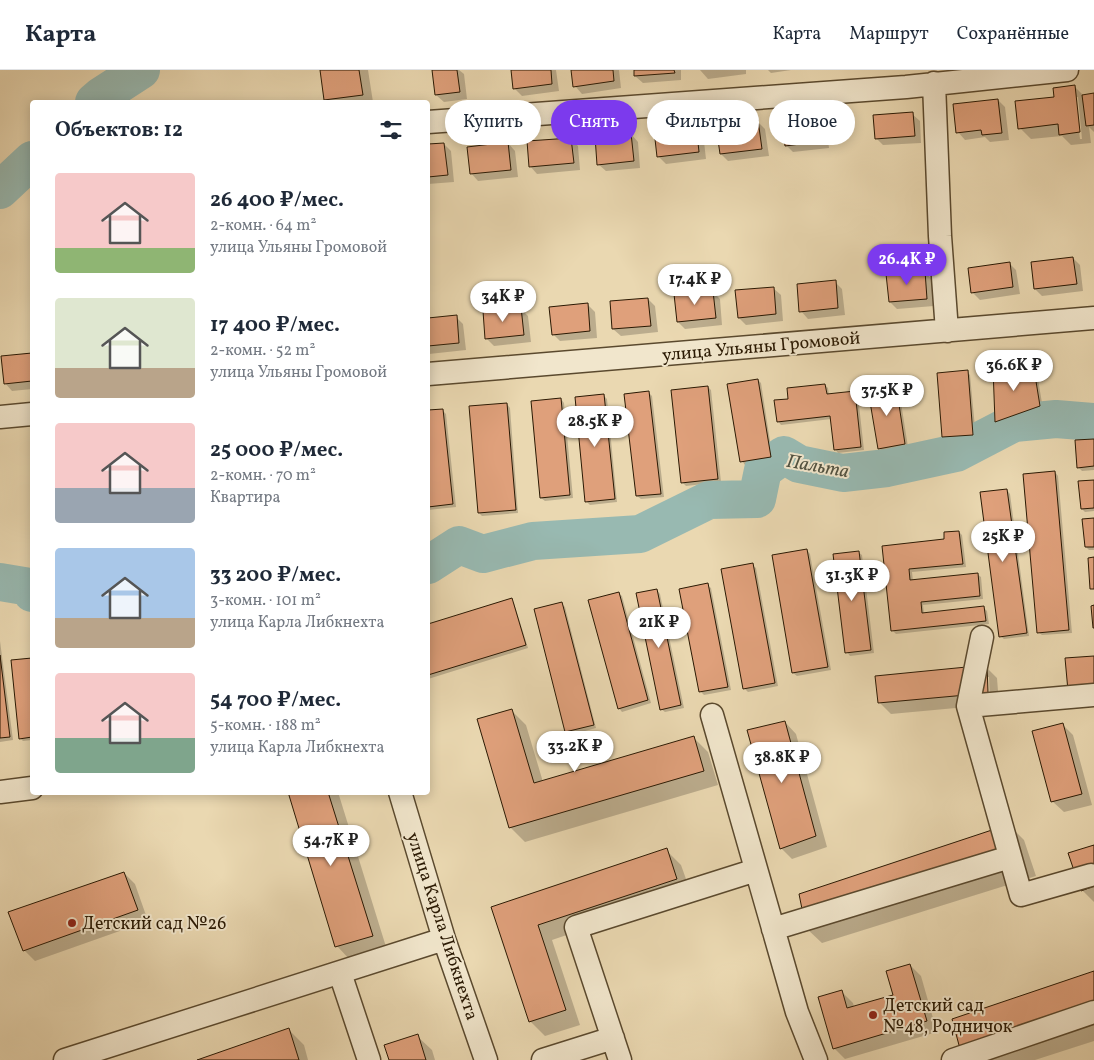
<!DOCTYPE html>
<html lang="ru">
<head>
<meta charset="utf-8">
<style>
  body { margin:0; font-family:Vollkorn,serif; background:#f2f2f3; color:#1f2937; height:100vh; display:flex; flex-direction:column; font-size:19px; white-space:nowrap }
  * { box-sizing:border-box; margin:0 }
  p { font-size:16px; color:#747a83 }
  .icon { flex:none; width:28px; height:28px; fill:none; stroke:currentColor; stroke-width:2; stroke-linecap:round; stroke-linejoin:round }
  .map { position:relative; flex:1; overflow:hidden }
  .panel { position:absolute; left:30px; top:30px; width:400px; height:695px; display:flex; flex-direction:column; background:#fff; border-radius:5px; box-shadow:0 2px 12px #0003 }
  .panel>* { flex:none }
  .hud { position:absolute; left:445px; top:30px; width:475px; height:45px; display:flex; gap:10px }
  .price { position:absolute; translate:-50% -42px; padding:0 11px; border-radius:18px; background:#fff; color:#222; font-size:16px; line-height:32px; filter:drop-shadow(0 1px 2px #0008) }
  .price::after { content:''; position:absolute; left:50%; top:30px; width:15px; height:11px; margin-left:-8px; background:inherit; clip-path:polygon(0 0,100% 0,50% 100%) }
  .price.selected { background:#7c3aed; color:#fff }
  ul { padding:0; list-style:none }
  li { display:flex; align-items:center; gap:15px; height:125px; padding:0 25px }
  li span { display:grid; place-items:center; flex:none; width:140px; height:100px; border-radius:5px; color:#555 }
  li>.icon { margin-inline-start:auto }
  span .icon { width:60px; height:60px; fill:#fffc; stroke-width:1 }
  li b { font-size:21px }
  h2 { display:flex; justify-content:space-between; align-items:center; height:60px; padding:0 25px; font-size:21px }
  .chip { padding:0 18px; border-radius:22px; background:#fff; box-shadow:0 2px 12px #0003; font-size:18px; line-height:45px }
  .chip.selected { background:#7c3aed; color:#fff }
  header { display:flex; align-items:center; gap:30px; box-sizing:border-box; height:70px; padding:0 25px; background:#fff; border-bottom:1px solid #e0e1e3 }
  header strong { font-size:24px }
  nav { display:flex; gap:28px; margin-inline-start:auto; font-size:18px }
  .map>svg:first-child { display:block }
  .shadow { fill:#0003; fill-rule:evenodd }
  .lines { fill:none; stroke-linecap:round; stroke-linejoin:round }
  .river { stroke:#98b9b1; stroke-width:38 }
  .building { fill:#dfa07b; stroke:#2a1903 }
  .minor-casing { stroke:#5a492e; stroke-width:25 }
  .minor { stroke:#f1e6cc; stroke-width:22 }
  .poi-dot { fill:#8f2418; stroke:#f1e6cc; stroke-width:2 }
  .labels { text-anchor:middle; stroke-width:4; stroke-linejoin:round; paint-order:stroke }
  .street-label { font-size:18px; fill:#2a1903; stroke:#f1e6cc }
  .poi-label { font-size:18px; fill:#2a1903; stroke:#f1e6cc; text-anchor:start }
  .water-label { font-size:19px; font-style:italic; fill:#505140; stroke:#f1e6cc }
</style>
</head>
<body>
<header>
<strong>Карта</strong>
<nav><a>Карта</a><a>Маршрут</a><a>Сохранённые</a></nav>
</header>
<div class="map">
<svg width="1094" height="990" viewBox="0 0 1094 990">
  <rect width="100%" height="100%" fill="#ead8b1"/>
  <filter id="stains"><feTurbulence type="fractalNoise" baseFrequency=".004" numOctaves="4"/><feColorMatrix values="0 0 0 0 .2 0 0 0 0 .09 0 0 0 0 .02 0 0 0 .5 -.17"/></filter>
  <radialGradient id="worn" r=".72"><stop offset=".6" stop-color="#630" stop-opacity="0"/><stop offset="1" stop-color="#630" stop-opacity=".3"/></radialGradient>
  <!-- shadow -->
  <path class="shadow" d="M321,0H368L373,32H328L325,29Z
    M433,0H459L464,4L467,29L444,32L436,25Z
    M512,0H556L559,21L522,26L514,18Z
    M572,0H619L621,18L582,24L575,16Z
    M635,0H681V10L643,13L635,6Z
    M700,0H746V4L708,9Z
    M768,0H791L771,3Z
    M1075,17L1084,26L1094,24V62L1089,57L1091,73L1071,75L1062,66L1031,69L1020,58L1055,28ZM1075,27H1078L1082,69H1080Z
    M998,30L1005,37L1009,70L990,72L985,67L965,70L958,62Z
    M912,44L920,51L921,73L883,75L876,68Z
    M819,46L826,53L829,78L793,82L786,75Z
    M758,52L765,59L769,86L728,91L721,84Z
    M695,56L703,63L706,89L666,94L658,86Z
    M631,64L638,72L640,98L606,101L598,94Z
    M571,69L578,76L580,100L537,104L530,96Z
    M508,73L515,81L518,107L478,111L471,103Z
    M444,74L451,81L454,112L428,114V76Z
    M1073,188L1080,195L1083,221L1042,226L1035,219Z
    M1009,193L1016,200L1020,224L980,230L973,223L969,199Z
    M924,202L932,209L934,236L897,239L890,232Z
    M835,212L842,219L845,245L808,249L801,241Z
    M773,218L781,225L783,251L746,255L739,248Z
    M713,222L720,229L722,255L685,259L678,252Z
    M648,229L655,236L658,262L621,266L613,259Z
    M587,234L595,242L597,268L560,271L553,264Z
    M521,239L528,246L531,272L494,276L486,268Z
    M456,247L463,254L466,280L429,284L428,282V249Z
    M32,284V319L12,321L5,313L3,287Z
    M994,299L1034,300L1037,303L1043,339L999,355L996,352Z
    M967,302L970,305L976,368L947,370L944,367Z
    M758,310L761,313L773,390L745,395L742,391Z
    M825,315L828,318L829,325L854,322L858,326L864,380L838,383L835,379L831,349L781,355L778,351L790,330Z
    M708,317L711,320L721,412L686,416L682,412Z
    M896,317L899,320L908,377L882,381L879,378Z
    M648,322L652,326L664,427L641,429L637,426Z
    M604,326L607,329L617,432L590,435L587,432Z
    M561,329L564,333L573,428L545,431L541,428Z
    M507,334L510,338L518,443L482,446L479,443Z
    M442,340L446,344L456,437L428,440V342Z
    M1094,370V400L1082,401L1078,397Z
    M1055,402L1058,406L1072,563L1042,565L1038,562Z
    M1094,411V441L1085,442L1082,439Z
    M1007,420L1010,424L1029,566L1004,569L1000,566Z
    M1094,450V480H1089L1086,477Z
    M959,462L962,465L966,497L912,502L913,511L977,504L981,507L983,529L923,535L924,544L984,538L987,541L989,554L896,564L892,560L884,477L946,470Z
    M807,480L810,484L831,600L797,606L793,603Z
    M858,482L862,485L874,583L850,586L847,582Z
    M752,495L756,498L778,616L748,622L745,619L723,500Z
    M707,515L711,518L731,620L704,625L700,621Z
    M657,520L660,524L684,638L665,642L661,639Z
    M618,523L622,526L651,633L622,642L619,638Z
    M511,530L514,533L528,578L428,609V555Z
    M562,534L565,537L596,658L570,665L566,662Z
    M0,571L13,670L0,672Z
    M32,590V670L23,671L20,668L13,591Z
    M986,597L997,608L999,634L891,644L880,633ZM986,607H989L990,630H987Z
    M511,640L526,655L543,712L694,668L708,682L718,715L525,772L510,757Z
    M785,652L796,664L827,777L792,789L781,778Z
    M1062,654L1073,665L1092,735L1064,742L1052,731Z
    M289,722H338L387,880L351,891L337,876Z
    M1009,755L1024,770L1036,806L822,873L807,859Z
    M1094,776V832L1082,820Z
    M666,780L681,795L691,823L552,870L580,955L545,966L530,951L492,838Z
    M124,803L135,814L148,851L35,891L24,880Z
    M910,895L921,906L937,962L845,989L834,978L842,922L853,933L854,937L894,925Z
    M1094,902V971L1035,990H964Z
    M289,960L304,975L308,990H200Z
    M417,966L432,980L435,990H390Z"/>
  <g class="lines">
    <!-- river -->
    <path class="river" d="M94,32L101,26L141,0
      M0,120L32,90
      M428,495L459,475L483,484L533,471L640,464L709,430L757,429L763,400L784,385L799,394L843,403L887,398L956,383L1014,353L1056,349L1094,352
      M0,512L30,517L32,523"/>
  </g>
  <!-- building -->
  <path class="building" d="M320,0H359L363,25L324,30Z
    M432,0H457L460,22L435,25Z
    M511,0H551L552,14L513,19Z
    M571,0H613L614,11L573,17Z
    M634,0H674L675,3L634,6Z
    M1075,15L1080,62L1059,65L1058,54L1018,59L1015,31L1054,27L1053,18Z
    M1094,23V55L1086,56L1082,25Z
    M998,29L1002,63L982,65L981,60L956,63L953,34Z
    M913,42L915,66L875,69L873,45Z
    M820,44L823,71L785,76L782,49Z
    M758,50L762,79L720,84L716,56Z
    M696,54L699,82L657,87L654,60Z
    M631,63L634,91L597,95L595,66Z
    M571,68L574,93L529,97L527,71Z
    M508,72L511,100L470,104L467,77Z
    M444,73L448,105L428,107V74Z
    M1073,187L1077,214L1034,219L1031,192Z
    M1010,192L1013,217L971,223L968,198Z
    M925,201L927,229L889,232L886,204Z
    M836,210L838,238L799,242L797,214Z
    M774,217L776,244L738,248L735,220Z
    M713,221L716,248L677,252L674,224Z
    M648,228L651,256L612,259L610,231Z
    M588,233L590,261L552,265L549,237Z
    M521,237L524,265L485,269L483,241Z
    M457,245L459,273L428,276V248Z
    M32,283V311L4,314L1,286Z
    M993,298L1034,299L1040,336L995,352Z
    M968,300L973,365L942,367L937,303Z
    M758,309L771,387L740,392L727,314Z
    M825,314L827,324L855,321L861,377L834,380L830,346L777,352L774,330L788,329L787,318Z
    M896,315L905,374L878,379L868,320Z
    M708,316L718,409L681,413L671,320Z
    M649,321L661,424L636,426L624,324Z
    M604,324L615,429L585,432L575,327Z
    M561,328L570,425L540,428L531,331Z
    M507,333L516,440L478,443L469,336Z
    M443,339L453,434L428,437V340Z
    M1094,369V396L1077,398L1075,370Z
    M1055,401L1069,560L1037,563L1023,404Z
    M1094,410V438L1081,439L1078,411Z
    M1007,419L1027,563L999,567L980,422Z
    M1094,448V477H1085L1082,449Z
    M959,461L963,494L909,499L910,510L978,503L980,526L921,532L922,543L984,536L986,551L891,561L882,476L944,469V462Z
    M807,479L828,597L792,603L772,485Z
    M859,481L871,580L845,583L833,484Z
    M1094,487V519H1090L1088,488Z
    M753,493L775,613L743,619L721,499Z
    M708,513L728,617L699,622L679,519Z
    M657,519L681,635L660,640L636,523Z
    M619,522L648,630L618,639L588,530Z
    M512,528L526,575L428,605V554Z
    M562,532L594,655L565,662L534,539Z
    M1094,535V558H1093L1091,536Z
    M0,585L10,667L0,668Z
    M1094,586V619L1068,621L1065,588Z
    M32,588V667L19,669L11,590Z
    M987,595L988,623L878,633L875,606Z
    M512,639L534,713L694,666L704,701L509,758L477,649Z
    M785,651L816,766L780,779L747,660Z
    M1063,653L1082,724L1051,732L1032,661Z
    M288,722H328L373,866L335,877Z
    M1010,754L1023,791L806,859L799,824Z
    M1094,775V816L1081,821L1068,783Z
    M667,778L677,809L538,855L566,940L529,952L491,837Z
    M124,802L138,840L23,881L8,842Z
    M910,894L927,951L833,979L818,927L842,920L847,938L893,925L886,901Z
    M1094,901V952L963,990L952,949Z
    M289,958L299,990H197Z
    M418,964L426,990H389L384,975Z"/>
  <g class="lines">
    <!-- minor casing -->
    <g class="minor-casing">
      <path id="minor" d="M934,13L940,166L947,261
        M428,52L906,17L1067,0
        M428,304L1094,248
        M0,347L32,344
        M968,636L982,567
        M712,645L797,942L816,990
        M0,722L32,718
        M400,722L444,869L486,990
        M1091,805L1021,825L968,636L1094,625
        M773,859L1010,787
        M340,903L369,990
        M65,990L444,869
        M543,990L613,968
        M620,990L576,857L756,800
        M953,990L1094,942"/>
    </g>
    <!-- minor -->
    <use href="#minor" class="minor"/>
  </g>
  <!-- markers -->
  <g class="poi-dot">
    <circle cx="72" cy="853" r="5"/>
    <circle cx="873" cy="945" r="5"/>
  </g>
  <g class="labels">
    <!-- street labels -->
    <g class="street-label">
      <text transform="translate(761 276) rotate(-5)" y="6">улица Ульяны Громовой</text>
      <text transform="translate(443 856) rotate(72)" y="6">улица Карла Либкнехта</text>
    </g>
    <!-- poi labels -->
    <g class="poi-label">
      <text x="82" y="859">Детский сад №26</text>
      <text x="883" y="941">Детский сад<tspan x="883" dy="21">№48, Родничок</tspan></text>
    </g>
    <!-- water labels -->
    <g class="water-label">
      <text transform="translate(818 395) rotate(10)" y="7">Пальта</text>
    </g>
  </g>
  <rect width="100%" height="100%" filter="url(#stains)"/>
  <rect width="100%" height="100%" fill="url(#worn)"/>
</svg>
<b class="price selected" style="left:907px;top:216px">26.4K ₽</b>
<b class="price" style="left:695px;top:236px">17.4K ₽</b>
<b class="price" style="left:503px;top:253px">34K ₽</b>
<b class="price" style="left:1014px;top:322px">36.6K ₽</b>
<b class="price" style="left:887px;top:347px">37.5K ₽</b>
<b class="price" style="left:595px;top:378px">28.5K ₽</b>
<b class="price" style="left:1003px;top:493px">25K ₽</b>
<b class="price" style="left:852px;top:532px">31.3K ₽</b>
<b class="price" style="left:659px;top:579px">21K ₽</b>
<b class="price" style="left:575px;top:703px">33.2K ₽</b>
<b class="price" style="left:782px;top:714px">38.8K ₽</b>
<b class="price" style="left:331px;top:797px">54.7K ₽</b>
<div class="hud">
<a class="chip">Купить</a>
<a class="chip selected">Снять</a>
<a class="chip">Фильтры</a>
<a class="chip">Новое</a>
</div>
<section class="panel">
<h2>Объектов: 12<svg class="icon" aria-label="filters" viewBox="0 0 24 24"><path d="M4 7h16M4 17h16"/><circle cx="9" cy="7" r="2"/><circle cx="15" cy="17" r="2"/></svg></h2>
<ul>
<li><span style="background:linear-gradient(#f6c9c9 75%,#8fb573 0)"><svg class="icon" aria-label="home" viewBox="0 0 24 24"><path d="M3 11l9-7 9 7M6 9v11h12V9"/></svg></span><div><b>26 400 ₽/мес.</b><p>2-комн. · 64 m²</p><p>улица Ульяны Громовой</p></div></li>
<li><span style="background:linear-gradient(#dfe7d0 70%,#b9a48a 0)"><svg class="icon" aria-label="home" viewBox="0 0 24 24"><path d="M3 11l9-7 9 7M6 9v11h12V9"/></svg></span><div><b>17 400 ₽/мес.</b><p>2-комн. · 52 m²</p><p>улица Ульяны Громовой</p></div></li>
<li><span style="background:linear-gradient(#f6c9c9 65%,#9aa5b1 0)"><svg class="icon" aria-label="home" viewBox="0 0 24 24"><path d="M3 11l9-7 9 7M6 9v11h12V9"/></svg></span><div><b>25 000 ₽/мес.</b><p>2-комн. · 70 m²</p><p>Квартира</p></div></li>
<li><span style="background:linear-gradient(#a9c7e8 70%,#b9a48a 0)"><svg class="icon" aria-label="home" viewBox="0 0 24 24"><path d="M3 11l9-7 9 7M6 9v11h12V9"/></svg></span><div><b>33 200 ₽/мес.</b><p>3-комн. · 101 m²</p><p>улица Карла Либкнехта</p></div></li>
<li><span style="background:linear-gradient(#f6c9c9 65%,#7fa58c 0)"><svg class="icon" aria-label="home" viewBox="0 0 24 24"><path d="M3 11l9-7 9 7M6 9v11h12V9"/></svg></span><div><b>54 700 ₽/мес.</b><p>5-комн. · 188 m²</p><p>улица Карла Либкнехта</p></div></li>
</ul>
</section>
</div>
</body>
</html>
